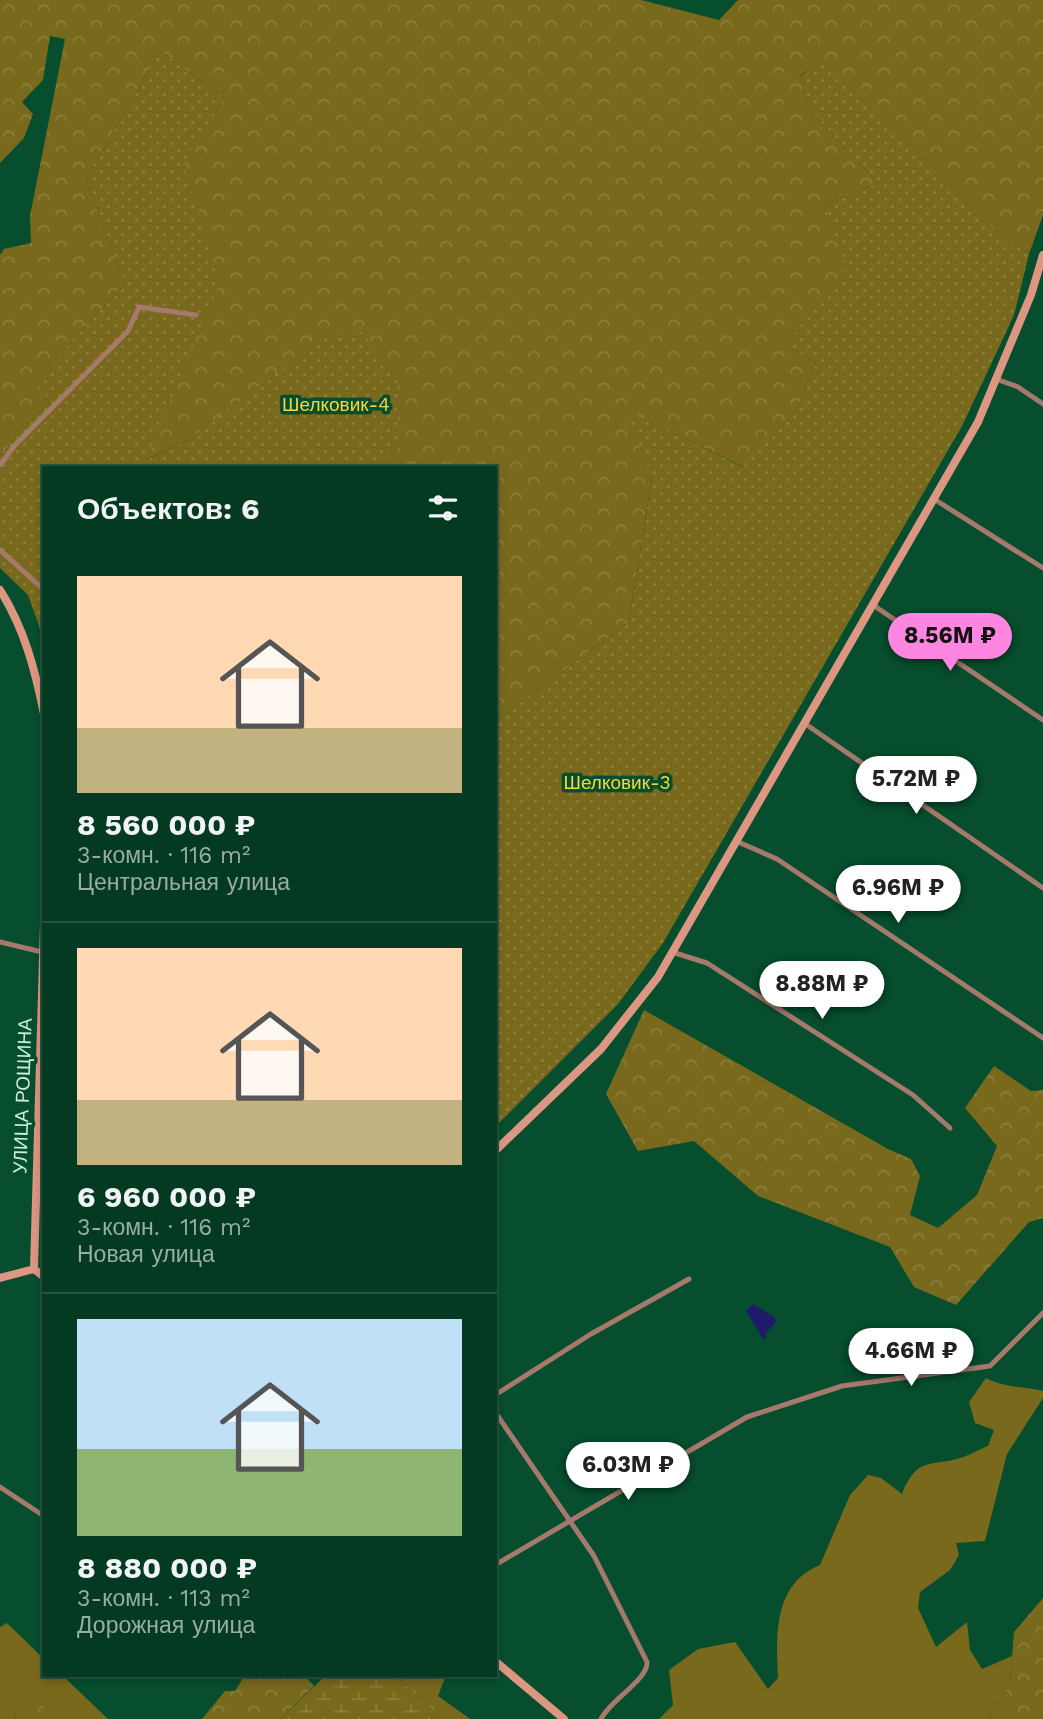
<!DOCTYPE html>
<html lang="ru">
<head>
<meta charset="utf-8">
<style>
  body { margin:0; font-family:"Work Sans",sans-serif; background:#0d412a; color:#f1f3f6; height:100vh; display:flex; flex-direction:column; font-size:26px; white-space:nowrap }
  * { box-sizing:border-box; margin:0 }
  p { font-size:23px; color:#97ada5 }
  .icon { flex:none; width:38px; height:38px; fill:none; stroke:currentColor; stroke-width:2; stroke-linecap:round; stroke-linejoin:round }
  .map { position:relative; flex:1; overflow:hidden }
  .side { position:absolute; left:42px; top:466px; width:455px; height:1211px; display:flex; flex-direction:column; background:#043a22; border-radius:0px; box-shadow:0 4px 10px #0003,0 0 0 2px #255440 }
  .side>* { flex:none }
  .price { position:absolute; translate:-50% -60px; padding:0 16px; border-radius:24px; background:#fff; color:#222; font-size:23px; line-height:46px; filter:drop-shadow(0 2px 4px #0008) }
  .price::after { content:''; position:absolute; left:50%; top:42px; width:21px; height:16px; margin-left:-10px; background:inherit; clip-path:polygon(0 0,100% 0,50% 100%) }
  .price.on { background:#fe85e0; color:#111 }
  ul { padding:0; list-style:none }
  li { display:grid; align-content:center; gap:14px; height:371px; padding:0 35px }
  li+li { border-top:2px solid #255440 }
  li span { display:grid; place-items:center; height:217px; border-radius:0px; color:#555 }
  li>.icon { margin-inline-start:auto }
  span .icon { width:126px; height:126px; fill:#fffc; stroke-width:1 }
  li b { font-size:30px }
  h2 { display:flex; justify-content:space-between; align-items:center; height:84px; padding:0 35px; font-size:30px }
  .map>svg:first-child { display:block }
  .grass { fill:#78691d }
  .forest { fill:url(#forest-crowns) }
  .wetland { fill:url(#wetland-marsh) }
  .garden { fill:url(#garden-dots) }
  .water { fill:#201a6a }
  .lines { fill:none; stroke-linecap:round; stroke-linejoin:round }
  .street { stroke:#a5796b; stroke-width:5 }
  .secondary { stroke:#dd9681; stroke-width:8 }
  .labels { text-anchor:middle; stroke-width:7; stroke-linejoin:round; paint-order:stroke }
  .park-label { font-size:19px; fill:#f5d63e; stroke:#064e2e }
  .street-label { font-size:19px; fill:#c9f0d7; stroke:#064e2e }
</style>
</head>
<body>
<div class="map">
<svg width="1043" height="1719" viewBox="0 0 1043 1719">
  <defs>
    <pattern id="forest-crowns" width="20" height="18" patternUnits="userSpaceOnUse" patternTransform="scale(1.75)"><rect width="20" height="18" fill="#78691d"/><path d="M2 6a3 3 0 1 1 6 0M12 15a3 3 0 1 1 6 0" fill="none" stroke="#8a7f3d"/></pattern>
    <pattern id="wetland-marsh" width="20" height="14" patternUnits="userSpaceOnUse" patternTransform="scale(1.75)"><rect width="20" height="14" fill="#78691d"/><path d="M1 5h8M5 5V1M11 12h8M15 12V8" fill="none" stroke="#8a7f3d"/></pattern>
    <pattern id="garden-dots" width="8" height="8" patternUnits="userSpaceOnUse" patternTransform="scale(1.75)"><rect width="8" height="8" fill="#78691d"/><path d="M2 2h.1M6 6h.1" fill="none" stroke="#8a7f3d" stroke-width="1.8" stroke-linecap="round"/></pattern>
  </defs>
  <rect width="100%" height="100%" fill="#064e2e"/>
  <!-- grass -->
  <path class="grass" d="M986,1378C1004,1388 1023,1386 1043,1391V1398L1007,1454L985,1541L956,1543L959,1555L950,1570L920,1592L918,1608L936,1647L967,1622L970,1650L982,1669L1012,1656L1010,1683L989,1719H659L673,1705L669,1670L698,1649L735,1642L768,1689L778,1678C776,1636 773,1584 820,1565L850,1495L868,1475L881,1478L902,1494C918,1454 932,1468 963,1457C972,1454 980,1449 988,1446L994,1430L975,1423L969,1402Z
    M7,1623L44,1659V1675H62L108,1719H52L32,1704L27,1710L16,1713L15,1719H0V1627Z"/>
  <!-- forest -->
  <path class="forest" d="M0,0H641L719,20L738,0H1043V215L1029,254L984,222L934,167L820,60L800,76L809,109L878,183L824,204L847,268L785,345L816,362L796,411L744,467L625,410L652,476L629,622L495,722V467H380L398,447L188,440L145,460L219,282L182,164L225,98L160,51L86,179L125,284L36,379L49,402L0,455V255L4,249L31,243L30,216L65,39L50,36L43,80L22,102L33,114L24,138L0,163Z
    M644,1010L888,1149L911,1159L920,1176L910,1215L938,1228L977,1195L997,1146L965,1108L994,1066L1031,1091L1043,1090V1218L1029,1222L956,1305L914,1287L890,1247L758,1196L694,1141L638,1151L606,1094Z
    M1043,1598V1719H989L1010,1683L1014,1632Z
    M245,1675H304L314,1686L281,1719H202L225,1691H235Z
    M395,1675H446L438,1696L470,1719H442Z
    M39,1700L52,1719H15L16,1713Z"/>
  <!-- wetland -->
  <path class="wetland" d="M326,1675H395L442,1719H281Z"/>
  <!-- garden -->
  <path class="garden" d="M160,51L225,98L183,164L220,282L146,460L188,440L321,339L362,332L398,377V447L380,467H44V640L28,595L0,568V455L49,402L36,379L125,284L86,179Z
    M820,59L934,167L984,222L1029,254L1014,315L962,426L663,943L618,1004L495,1127V722L629,622L652,477L624,409L743,467L796,411L816,362L785,345L846,268L824,204L878,183L809,109L800,77Z"/>
  <!-- water -->
  <path class="water" d="M753,1304L774,1317L776,1322L765,1334L766,1338L763,1339L746,1311Z"/>
  <g class="lines">
    <!-- street -->
    <path class="street" d="M996,379L1018,387L1043,404
      M0,465L15,445L128,331L139,307L196,315
      M934,499L1043,568
      M0,550L44,590
      M873,605L1043,720
      M804,723L1043,888
      M736,841L777,859L1043,1038
      M0,942L42,952
      M672,952L707,963L913,1095L950,1128
      M495,1395L591,1334L689,1279
      M495,1412L594,1556L647,1662C648,1680 610,1700 601,1719
      M0,1487L44,1516
      M495,1565L747,1417L842,1386L990,1366L1043,1313"/>
    <!-- secondary -->
    <path class="secondary" d="M0,590C24,628 35,669 44,714
      M495,1151L601,1049L658,977L978,422L1031,295L1043,255
      M34,1269L44,924
      M34,1269L44,1277
      M0,1278L34,1269
      M495,1661L564,1719"/>
  </g>
  <g class="labels">
    <!-- park labels -->
    <g class="park-label">
      <text x="336" y="411">Шелковик-4</text>
      <text x="617" y="789">Шелковик-3</text>
    </g>
    <!-- street labels -->
    <g class="street-label">
      <text transform="translate(22 1096) rotate(-88)" y="7">УЛИЦА РОЩИНА</text>
    </g>
  </g>
</svg>
<b class="price on" style="left:950px;top:673px">8.56M ₽</b>
<b class="price" style="left:916px;top:816px">5.72M ₽</b>
<b class="price" style="left:898px;top:925px">6.96M ₽</b>
<b class="price" style="left:822px;top:1021px">8.88M ₽</b>
<b class="price" style="left:911px;top:1388px">4.66M ₽</b>
<b class="price" style="left:628px;top:1502px">6.03M ₽</b>
<section class="side">
<h2>Объектов: 6<svg class="icon" aria-label="filters" viewBox="0 0 24 24"><path d="M4 7h16M4 17h16"/><circle cx="9" cy="7" r="2"/><circle cx="15" cy="17" r="2"/></svg></h2>
<ul>
<li><span style="background:linear-gradient(#ffd9b3 70%,#c2b280 0)"><svg class="icon" aria-label="home" viewBox="0 0 24 24"><path d="M3 11l9-7 9 7M6 9v11h12V9"/></svg></span><div><b>8 560 000 ₽</b><p>3-комн. · 116 m²</p><p>Центральная улица</p></div></li>
<li><span style="background:linear-gradient(#ffd9b3 70%,#c2b280 0)"><svg class="icon" aria-label="home" viewBox="0 0 24 24"><path d="M3 11l9-7 9 7M6 9v11h12V9"/></svg></span><div><b>6 960 000 ₽</b><p>3-комн. · 116 m²</p><p>Новая улица</p></div></li>
<li><span style="background:linear-gradient(#bfe0f5 60%,#8fb573 0)"><svg class="icon" aria-label="home" viewBox="0 0 24 24"><path d="M3 11l9-7 9 7M6 9v11h12V9"/></svg></span><div><b>8 880 000 ₽</b><p>3-комн. · 113 m²</p><p>Дорожная улица</p></div></li>
</ul>
</section>
</div>
</body>
</html>
